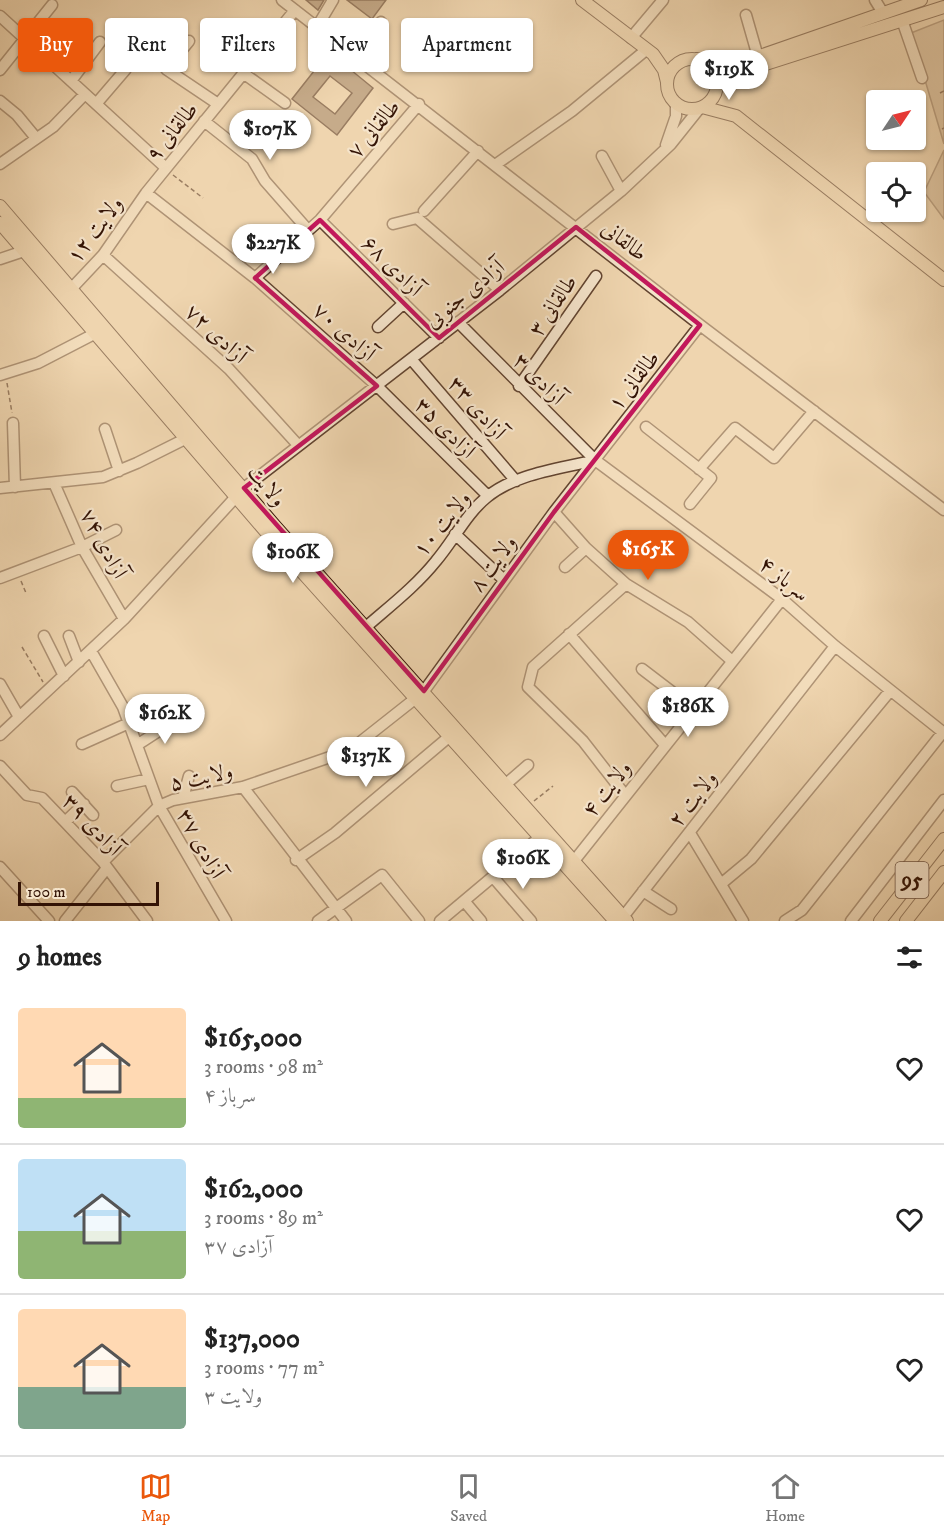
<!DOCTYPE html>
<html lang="en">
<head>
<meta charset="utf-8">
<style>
  body { margin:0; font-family:"IM FELL DW Pica",Amiri,serif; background:#f2f2f2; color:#222; height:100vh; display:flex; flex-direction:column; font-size:22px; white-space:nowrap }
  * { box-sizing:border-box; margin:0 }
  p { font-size:20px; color:#767676 }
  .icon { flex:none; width:33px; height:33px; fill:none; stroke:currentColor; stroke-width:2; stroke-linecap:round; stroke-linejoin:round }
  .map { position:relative; height:921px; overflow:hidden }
  .details { display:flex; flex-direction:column; background:#fff; flex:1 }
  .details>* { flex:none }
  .hud { position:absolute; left:18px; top:18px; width:600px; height:54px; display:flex; gap:12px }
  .needle { width:39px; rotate:55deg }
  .controls { position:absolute; left:866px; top:90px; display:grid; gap:12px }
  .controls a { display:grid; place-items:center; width:60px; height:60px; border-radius:6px; background:#fff; box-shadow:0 2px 4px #0004; font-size:30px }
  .scale { position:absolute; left:18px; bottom:15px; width:141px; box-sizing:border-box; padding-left:6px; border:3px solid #331305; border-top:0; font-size:16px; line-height:21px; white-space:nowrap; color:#331305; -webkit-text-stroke:4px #f5e4cb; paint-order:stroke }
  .price { position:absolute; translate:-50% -51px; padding:0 14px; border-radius:21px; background:#fff; color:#222; font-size:20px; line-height:39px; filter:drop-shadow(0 2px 3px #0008) }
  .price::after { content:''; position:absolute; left:50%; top:36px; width:18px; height:14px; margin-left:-9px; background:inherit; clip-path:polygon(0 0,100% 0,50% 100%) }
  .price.current { background:#ea580c; color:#fff }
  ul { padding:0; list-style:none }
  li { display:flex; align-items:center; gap:18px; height:150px; padding:0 18px }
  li+li { border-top:2px solid #e0e0e0 }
  li span { display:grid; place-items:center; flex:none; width:168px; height:120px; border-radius:6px; color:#555 }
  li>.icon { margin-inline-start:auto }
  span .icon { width:72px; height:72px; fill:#fffc; stroke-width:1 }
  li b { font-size:26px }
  h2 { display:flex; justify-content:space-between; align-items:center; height:72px; padding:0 18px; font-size:26px }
  .chip { padding:0 21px; border-radius:6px; background:#fff; box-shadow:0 2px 4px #0004; font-size:21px; line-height:54px }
  .chip.current { background:#ea580c; color:#fff }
  .tabs { display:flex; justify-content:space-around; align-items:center; height:84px; border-top:2px solid #e0e0e0; background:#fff; font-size:16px; color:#767676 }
  .tabs a { display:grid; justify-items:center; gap:3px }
  .tabs .current { color:#ea580c }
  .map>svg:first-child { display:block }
  .green { fill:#cfb492; stroke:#81644c; stroke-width:1.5 }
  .building { fill:#95785d; stroke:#331305; stroke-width:1.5; fill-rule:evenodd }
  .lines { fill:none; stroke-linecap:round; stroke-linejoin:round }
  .minor-casing { stroke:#624430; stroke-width:13 }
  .major-casing { stroke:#331305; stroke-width:14 }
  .path { stroke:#331305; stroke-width:1.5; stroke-dasharray:4.5 3; stroke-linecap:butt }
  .minor { stroke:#f5e4cb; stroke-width:10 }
  .major { stroke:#efd5af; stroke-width:12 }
  .marked { fill:none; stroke:#c2185b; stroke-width:4.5; stroke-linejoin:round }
  .labels { text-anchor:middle; stroke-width:4.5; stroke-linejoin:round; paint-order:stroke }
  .shield { fill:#f5e4cb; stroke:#6d5240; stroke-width:1.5 }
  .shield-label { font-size:21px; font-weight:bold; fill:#331305 }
  .street-label { font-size:22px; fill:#331305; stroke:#f5e4cb }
</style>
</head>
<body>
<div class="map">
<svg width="944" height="921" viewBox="0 0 944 921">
  <rect width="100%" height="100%" fill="#efd5af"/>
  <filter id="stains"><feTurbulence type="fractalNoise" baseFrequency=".00333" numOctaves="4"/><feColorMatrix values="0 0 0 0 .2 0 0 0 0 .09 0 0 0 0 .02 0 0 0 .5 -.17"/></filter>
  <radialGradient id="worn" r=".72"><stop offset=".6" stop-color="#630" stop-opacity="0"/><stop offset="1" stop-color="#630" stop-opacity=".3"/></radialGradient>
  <!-- green -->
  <path class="green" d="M944,20V144L911,33Z
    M944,150V219L924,192Z"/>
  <!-- building -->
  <path class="building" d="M306,0H324L318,10Z
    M347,0H386L372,19Z
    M329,52L373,88L337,135L292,99ZM330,76L352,93L335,114L313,97Z"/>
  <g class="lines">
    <!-- minor casing -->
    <g class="minor-casing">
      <path id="minor" d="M282,0L700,325L944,510
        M875,0L883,13
        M746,15L758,57
        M0,16L166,168
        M902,20L922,78
        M317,27L333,0
        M631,38L663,0
        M189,41L166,69L218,104
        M357,57L381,22
        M0,70L52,5
        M243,73L285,103
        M71,81L100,42
        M0,101L17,115L36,138
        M96,104L126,69
        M204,121L252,159L265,181L308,230
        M666,145L676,116V104
        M602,156L621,191
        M0,164L53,127L85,94
        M495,165L572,111L646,50
        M146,193L255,278L377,386L488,496
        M424,211L478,151
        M320,220L439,338
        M393,224L417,218L500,290
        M103,255L229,369L298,445
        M0,259L24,251
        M255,278L320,220L419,104
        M72,288L103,255L146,193L295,10
        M458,322L595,460L782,599L835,646L944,733
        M378,327L404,303
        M411,359L516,481
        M0,375L38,363L96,333
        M519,386L596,276
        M13,423L15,487
        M646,427L711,478L690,504
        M105,429L119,471
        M699,469L735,428L774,458L814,411
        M54,483L82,547L124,619
        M0,488L103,477L137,463L187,438
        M554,512L586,548L626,584L688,622L731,660
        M455,534L504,580
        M565,567L586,548
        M0,578L82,547L116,530
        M366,627C390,606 416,586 436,561C454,540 466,514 487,497C516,473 561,469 595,460
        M569,634L665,745
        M44,636L64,676
        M69,636L79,662
        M91,651L123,707L159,806L226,921
        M642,669L693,708
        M0,684L19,717
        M424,691L554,512L700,325
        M0,735L124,619L244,488L500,290L621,191L671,144L699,109
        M82,744L129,723
        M137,745L177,719
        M0,766L27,795L42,798L65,822L103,862L147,921
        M506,784L528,765
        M117,786L149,779
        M243,787L346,921
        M72,792L93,815
        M625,795L583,741L528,687L533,667L626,584
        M183,798L189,776
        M65,822L84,804
        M690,833L743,921
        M296,860L335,833L450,736
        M574,861L782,599
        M103,862L159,806L173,800L243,787L333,756L359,743L416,698
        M0,867L49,921
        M493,877L531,921
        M721,884L751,859L890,691
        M643,891L671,909
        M465,902L481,921
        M623,917L835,646
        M65,921L107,868
        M318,921L382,875L419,921
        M440,921L540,837
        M785,921L802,910L943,732
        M851,921L944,800"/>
    </g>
    <!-- major casing -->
    <g class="major-casing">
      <path id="major" d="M582,0L653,54L664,70L667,82
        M667 84a25 25 0 1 1 50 0a25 25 0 1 1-50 0Z
        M697,59L717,66L734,65L921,0
        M717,86L744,71L944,7
        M702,107L736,116L944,280
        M0,206L275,526L627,921
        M0,223L267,533L615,921
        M880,921L944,839
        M906,921L944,872"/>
    </g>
    <!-- path -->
    <path class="path" d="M940,93L944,91
      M942,129L944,128
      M173,175L203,198
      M7,383L12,413
      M21,581L26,593
      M22,647L43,682
      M534,801L553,786"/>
    <!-- minor -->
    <use href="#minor" class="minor"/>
    <!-- major -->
    <use href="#major" class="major"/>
  </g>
  <!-- marked area -->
  <path d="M0 0H944V921H0ZM320,220L439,338L576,227L700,325L554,512L424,691L244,488L377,386L255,278Z" fill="#efd5af" fill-opacity=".55" fill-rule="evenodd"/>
  <path class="marked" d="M320,220L439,338L576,227L700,325L554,512L424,691L244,488L377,386L255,278Z"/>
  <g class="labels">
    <!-- shield labels -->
    <rect class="shield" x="895.5" y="862" width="33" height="36" rx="4.5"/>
    <g class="shield-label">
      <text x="912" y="887">95</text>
    </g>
    <!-- street labels -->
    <g class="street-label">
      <text transform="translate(373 128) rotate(-50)" y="8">طالقانی ۷</text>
      <text transform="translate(171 131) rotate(-51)" y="8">طالقانی ۹</text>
      <text transform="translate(94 229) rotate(-53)" y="8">ولایت ۱۲</text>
      <text transform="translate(625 240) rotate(38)" y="8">طالقانی</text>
      <text transform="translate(393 265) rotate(45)" y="8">آزادی ۶۸</text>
      <text transform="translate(464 293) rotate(-39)" y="8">آزادی جنوبی</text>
      <text transform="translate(552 305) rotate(-56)" y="8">طالقانی ۳</text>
      <text transform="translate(345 331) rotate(42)" y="8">آزادی ۷۰</text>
      <text transform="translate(217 333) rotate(43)" y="8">آزادی ۷۲</text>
      <text transform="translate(540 378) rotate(45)" y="8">آزادی ۳</text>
      <text transform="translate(633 380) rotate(-52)" y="8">طالقانی ۱</text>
      <text transform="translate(478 407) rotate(49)" y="8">آزادی ۳۳</text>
      <text transform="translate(446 427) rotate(45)" y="8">آزادی ۳۵</text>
      <text transform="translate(268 485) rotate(50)" y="8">ولایت</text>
      <text transform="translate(441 523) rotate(-51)" y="8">ولایت ۱۰</text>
      <text transform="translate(105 543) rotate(62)" y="8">آزادی ۷۴</text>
      <text transform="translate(492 563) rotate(-54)" y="8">ولایت ۸</text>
      <text transform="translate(785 578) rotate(39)" y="8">سرباز ۴</text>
      <text transform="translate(201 776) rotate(-12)" y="8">ولایت ۵</text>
      <text transform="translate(606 788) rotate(-52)" y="8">ولایت ۴</text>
      <text transform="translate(692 798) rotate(-52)" y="8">ولایت ۲</text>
      <text transform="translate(93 824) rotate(47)" y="8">آزادی ۳۹</text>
      <text transform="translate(202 843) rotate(61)" y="8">آزادی ۳۷</text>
    </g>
  </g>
  <rect width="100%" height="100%" filter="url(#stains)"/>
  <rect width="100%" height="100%" fill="url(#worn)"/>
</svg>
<div class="controls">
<a><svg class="needle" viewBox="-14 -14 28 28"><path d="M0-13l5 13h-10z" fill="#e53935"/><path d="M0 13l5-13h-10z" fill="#767676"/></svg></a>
<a><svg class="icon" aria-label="locate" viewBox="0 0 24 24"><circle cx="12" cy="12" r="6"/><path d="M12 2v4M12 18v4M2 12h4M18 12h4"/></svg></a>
</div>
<div class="scale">100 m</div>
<b class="price" style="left:729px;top:101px">$119K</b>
<b class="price" style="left:270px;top:161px">$107K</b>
<b class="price" style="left:273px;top:275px">$227K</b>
<b class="price current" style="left:648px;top:581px">$165K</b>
<b class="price" style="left:293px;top:584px">$106K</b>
<b class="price" style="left:688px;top:738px">$186K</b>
<b class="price" style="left:165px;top:745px">$162K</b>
<b class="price" style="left:366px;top:788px">$137K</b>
<b class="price" style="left:523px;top:890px">$106K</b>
<div class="hud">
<a class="chip current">Buy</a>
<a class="chip">Rent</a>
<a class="chip">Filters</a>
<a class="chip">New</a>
<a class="chip">Apartment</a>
</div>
</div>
<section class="details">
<h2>9 homes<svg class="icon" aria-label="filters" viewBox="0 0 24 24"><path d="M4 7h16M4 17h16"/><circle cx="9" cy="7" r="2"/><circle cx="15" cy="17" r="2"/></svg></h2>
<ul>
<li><span style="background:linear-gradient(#ffd9b3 75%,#8fb573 0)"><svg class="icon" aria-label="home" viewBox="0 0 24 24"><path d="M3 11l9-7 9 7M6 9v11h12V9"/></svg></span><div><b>$165,000</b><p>3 rooms · 98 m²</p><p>سرباز ۴</p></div><svg class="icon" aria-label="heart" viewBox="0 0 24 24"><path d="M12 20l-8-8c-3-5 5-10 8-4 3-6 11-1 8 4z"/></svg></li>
<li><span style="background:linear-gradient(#bfe0f5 60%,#8fb573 0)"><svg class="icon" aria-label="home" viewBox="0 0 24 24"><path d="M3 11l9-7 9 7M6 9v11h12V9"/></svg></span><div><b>$162,000</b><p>3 rooms · 89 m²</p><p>آزادی ۳۷</p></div><svg class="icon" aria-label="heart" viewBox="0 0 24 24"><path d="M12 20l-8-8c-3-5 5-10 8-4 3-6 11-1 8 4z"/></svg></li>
<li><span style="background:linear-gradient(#ffd9b3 65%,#7fa58c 0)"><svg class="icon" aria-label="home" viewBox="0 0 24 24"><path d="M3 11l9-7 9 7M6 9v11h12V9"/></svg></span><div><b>$137,000</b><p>3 rooms · 77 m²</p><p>ولایت ۳</p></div><svg class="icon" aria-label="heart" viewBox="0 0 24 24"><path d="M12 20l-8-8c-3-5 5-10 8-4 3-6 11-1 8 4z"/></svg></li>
</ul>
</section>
<nav class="tabs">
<a class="current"><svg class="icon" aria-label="map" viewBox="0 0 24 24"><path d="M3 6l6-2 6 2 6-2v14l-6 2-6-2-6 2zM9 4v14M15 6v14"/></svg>Map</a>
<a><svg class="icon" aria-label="saved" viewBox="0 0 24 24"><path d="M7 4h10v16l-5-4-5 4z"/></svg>Saved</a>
<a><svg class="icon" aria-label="home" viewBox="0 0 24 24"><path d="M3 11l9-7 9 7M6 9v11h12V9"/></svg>Home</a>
</nav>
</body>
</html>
